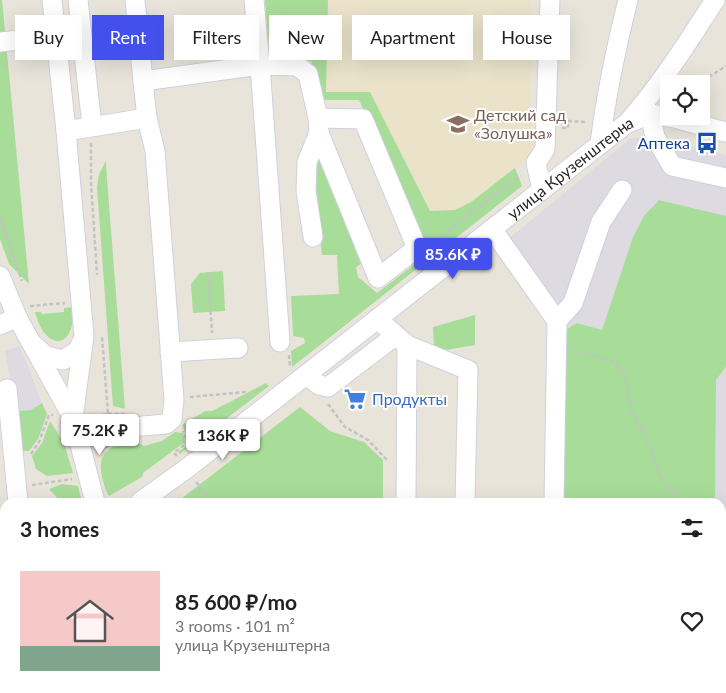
<!DOCTYPE html>
<html lang="en">
<head>
<meta charset="utf-8">
<style>
  body { margin:0; font-family:Lato,sans-serif; background:#f2f2f2; color:#202124; height:100vh; display:flex; flex-direction:column; font-size:19px; white-space:nowrap }
  * { box-sizing:border-box; margin:0 }
  p { font-size:16px; color:#757577 }
  .icon { flex:none; width:28px; height:28px; fill:none; stroke:currentColor; stroke-width:2; stroke-linecap:round; stroke-linejoin:round }
  .map { position:relative; flex:1; overflow:hidden }
  .drawer { position:absolute; left:0px; top:498px; width:726px; height:196px; display:flex; flex-direction:column; background:#fff; border-radius:15px 15px 0 0; box-shadow:0 5px 20px #0002 }
  .drawer>* { flex:none }
  .banner { position:absolute; left:15px; top:15px; width:696px; height:45px; display:flex; gap:10px }
  .fabs { position:absolute; left:660px; top:75px; display:grid; gap:10px }
  .fabs a { display:grid; place-items:center; width:50px; height:50px; border-radius:0px; background:#fff; box-shadow:0 5px 20px #0002; font-size:25px }
  .price { position:absolute; translate:-50% -42px; padding:0 11px; border-radius:5px; background:#fff; color:#222; font-size:16px; line-height:32px; filter:drop-shadow(0 1px 2px #0008) }
  .price::after { content:''; position:absolute; left:50%; top:30px; width:15px; height:11px; margin-left:-8px; background:inherit; clip-path:polygon(0 0,100% 0,50% 100%) }
  .price.selected { background:#4450ec; color:#fff }
  ul { padding:0; list-style:none }
  li { display:flex; align-items:center; gap:15px; height:125px; padding:0 20px }
  li+li { border-top:1px solid #e0e0e0 }
  li span { display:grid; place-items:center; flex:none; width:140px; height:100px; border-radius:0px; color:#555 }
  li>.icon { margin-inline-start:auto }
  span .icon { width:60px; height:60px; fill:#fffc; stroke-width:1 }
  li b { font-size:21px }
  h2 { display:flex; justify-content:space-between; align-items:center; height:60px; padding:0 20px; font-size:21px }
  .pill { padding:0 18px; border-radius:0px; background:#fff; box-shadow:0 5px 20px #0002; font-size:18px; line-height:45px }
  .pill.selected { background:#4450ec; color:#fff }
  .map>svg:first-child { display:block }
  .industrial { fill:#dddae1 }
  .education { fill:#eae3ca }
  .green { fill:#a8dc99 }
  .lines { fill:none; stroke-linecap:round; stroke-linejoin:round }
  .minor-casing { stroke:#cfd0df; stroke-width:21 }
  .path { stroke:#c3c3c3; stroke-width:2.5; stroke-dasharray:4 2.5; stroke-linecap:butt }
  .minor { stroke:#fff; stroke-width:19 }
  .labels { text-anchor:middle; stroke-width:4; stroke-linejoin:round; paint-order:stroke }
  .education-label { font-size:16px; fill:#785e54; stroke:#fff; text-anchor:start }
  .transit-label { font-size:16px; fill:#164399; stroke:#fff; text-anchor:end }
  .street-label { font-size:16px; fill:#272727; stroke:#fff }
  .shop-label { font-size:16px; fill:#366cbe; stroke:#fff; text-anchor:start }
</style>
</head>
<body>
<div class="map">
<svg width="726" height="693" viewBox="0 0 726 693">
  <rect width="100%" height="100%" fill="#e9e4da"/>
  <!-- industrial -->
  <path class="industrial" d="M649,137L726,155V216L659,200L633,237L602,330L577,323L567,329L507,240L631,138Z
    M20,346L42,403L31,410L15,411L13,392L5,351Z
    M726,367V563H723L721,560V502H715L716,380Z"/>
  <!-- education -->
  <path class="education" d="M328,0H531V156L471,202L455,210L430,212L370,92H326Z"/>
  <!-- green -->
  <path class="green" d="M0,0H2L29,284L9,264L0,239Z
    M265,0H328L326,92H370L430,211L455,210L471,202L515,168L522,186L292,367L291,351L305,343L304,338L293,336L291,296L339,294L337,255H322L311,166L316,150L361,264L356,267L358,277L377,293L428,254L413,214L359,100H319L311,61L270,57Z
    M106,161L107,179L125,409L113,406L97,187L99,174Z
    M659,200L726,216V367L716,380L715,502H558L564,345L567,329L577,323L602,330L633,237L644,216Z
    M223,271L225,311L193,313L191,284L200,273Z
    M73,307C76,351 45,352 35,312H41L42,314L64,312V308Z
    M475,315V345L446,350L434,346L433,327Z
    M266,383L269,386L180,454L178,452L191,443L182,425L205,411H212L222,406Z
    M42,403L47,414L38,439L29,451H23L18,449L15,411L31,410Z
    M300,407L330,431L364,442L383,460V502H177Z
    M113,417L123,418L126,423L100,444L93,447L91,437L94,421Z
    M50,421L64,443L73,473L47,476L36,469L32,456L42,443Z
    M175,432L183,433L185,442L143,473L142,477L109,496C105,490 104,484 102,477C97,451 109,450 129,437L144,446L162,441Z
    M62,484L78,486L82,502H61L49,489Z
    M5,636V689H100V693H0V637Z
    M156,689H382V693H159Z
    M618,689H699L698,693H618Z"/>
  <g class="lines">
    <!-- minor casing -->
    <g class="minor-casing">
      <g id="minor">
        <path d="M52,0L66,131L84,336L73,418"/>
        <path d="M78,0L92,126"/>
        <path d="M135,0L143,81"/>
        <path d="M0,42L56,36"/>
        <path d="M650,114L655,137L672,166L726,178"/>
        <path d="M318,118L363,119L417,248L378,278L319,133"/>
        <path d="M629,121C662,83 688,42 715,0"/>
        <path d="M66,131L147,118L143,81L260,65L254,0"/>
        <path d="M600,144C606,95 616,48 628,0"/>
        <path d="M542,190L536,163L545,149L550,0"/>
        <path d="M492,229L557,321L554,502"/>
        <path d="M0,276L17,317L73,418L95,502"/>
        <path d="M377,319L407,345L468,370L465,502"/>
        <path d="M557,321L573,303L601,222L622,190"/>
        <path d="M0,325L17,317"/>
        <path d="M280,342L260,65L297,66L308,74L318,118L319,133L307,162L306,191L313,237"/>
        <path d="M35,346L46,356L63,360L77,351L83,340"/>
        <path d="M170,352L238,348"/>
        <path d="M306,375L319,385L328,387L395,336"/>
        <path d="M7,389L18,502"/>
        <path d="M143,426L166,424L172,419L174,399L155,151L147,118"/>
        <path id="s1" d="M140,502L186,469L626,124L650,114L675,118L726,132"/>
        <path d="M406,502L407,345"/>
        <path d="M0,529H5"/>
        <path d="M0,553L5,552"/>
        <path d="M0,621L5,620"/>
        <path d="M721,625L726,599"/>
        <path d="M125,689V693"/>
        <path d="M714,689L717,693"/>
        <path d="M460,693V689"/>
        <path d="M596,693V689"/>
      </g>
    </g>
    <!-- path -->
    <path class="path" d="M698,84L726,66
      M562,128H568V121L585,122
      M91,143V182L97,275
      M0,218L22,281
      M432,242L521,176
      M208,272L212,333
      M30,306L65,303
      M573,350L614,362L625,375L631,411L642,429L662,479L681,502
      M289,355L290,367
      M190,397L245,392L249,397
      M328,404L345,427L368,440L388,461
      M108,414H124L128,417
      M90,417L108,414L102,337
      M100,451L128,432
      M31,454L39,442L49,415H53
      M177,456L174,453L188,442L183,431
      M196,482L213,502
      M32,485L72,479
      M721,556L726,561
      M105,689L106,693
      M151,689L154,693
      M255,689V693
      M397,693V689"/>
    <!-- minor -->
    <use href="#minor" class="minor"/>
  </g>
  <!-- icons -->
  <defs>
    <g id="school-bare" transform="scale(1.725)"><path d="M0-5L7-2L0 1L-7-2ZM-4 1L0 2.5L4 1V4Q0 6-4 4Z" fill="#8d6e63" stroke="#fff" stroke-width="2.5" paint-order="stroke"/></g>
    <g id="bus-bare" transform="scale(1.725)"><path d="M-5-6H5V4H4V6H2V4H-2V6H-4V4H-5ZM-3.5-4V0h7V-4ZM-3.5 1.2v1.5H-2V1.2ZM2 1.2v1.5H3.5V1.2Z" fill="#1a4fb4" stroke="#fff" stroke-width="2.5" paint-order="stroke"/></g>
    <g id="supermarket-bare" transform="scale(1.725)"><path d="M-6-5.5h2.5l.6 2H6L4.5 2H-2.5L-4.4-4H-6ZM-1.5 3.2a1.3 1.3 0 1 0 .1 0ZM3 3.2a1.3 1.3 0 1 0 .1 0Z" fill="#3f7fe0" stroke="#fff" stroke-width="2.5" paint-order="stroke"/></g>
  </defs>
  <g fill-rule="evenodd">
    <use href="#school-bare" x="458" y="124"/>
    <use href="#bus-bare" x="707" y="143"/>
    <use href="#supermarket-bare" x="355" y="399"/>
  </g>
  <g class="labels">
    <!-- education labels -->
    <g class="education-label">
      <text x="474" y="121">Детский сад<tspan x="474" dy="18">«Золушка»</tspan></text>
    </g>
    <!-- transit labels -->
    <g class="transit-label">
      <text x="690" y="149">Аптека</text>
    </g>
    <!-- street labels -->
    <g class="street-label">
      <text dy="6" stroke="none"><textPath href="#s1" startOffset="545">улица Крузенштерна</textPath></text>
    </g>
    <!-- shop labels -->
    <g class="shop-label">
      <text x="372" y="405">Продукты</text>
    </g>
  </g>
</svg>
<div class="fabs">
<a><svg class="icon" aria-label="locate" viewBox="0 0 24 24"><circle cx="12" cy="12" r="6"/><path d="M12 2v4M12 18v4M2 12h4M18 12h4"/></svg></a>
</div>
<b class="price selected" style="left:453px;top:280px">85.6K ₽</b>
<b class="price" style="left:100px;top:456px">75.2K ₽</b>
<b class="price" style="left:223px;top:461px">136K ₽</b>
<div class="banner">
<a class="pill">Buy</a>
<a class="pill selected">Rent</a>
<a class="pill">Filters</a>
<a class="pill">New</a>
<a class="pill">Apartment</a>
<a class="pill">House</a>
</div>
<section class="drawer">
<h2>3 homes<svg class="icon" aria-label="filters" viewBox="0 0 24 24"><path d="M4 7h16M4 17h16"/><circle cx="9" cy="7" r="2"/><circle cx="15" cy="17" r="2"/></svg></h2>
<ul>
<li><span style="background:linear-gradient(#f6c9c9 75%,#7fa58c 0)"><svg class="icon" aria-label="home" viewBox="0 0 24 24"><path d="M3 11l9-7 9 7M6 9v11h12V9"/></svg></span><div><b>85 600 ₽/mo</b><p>3 rooms · 101 m²</p><p>улица Крузенштерна</p></div><svg class="icon" aria-label="heart" viewBox="0 0 24 24"><path d="M12 20l-8-8c-3-5 5-10 8-4 3-6 11-1 8 4z"/></svg></li>
</ul>
</section>
</div>
</body>
</html>
